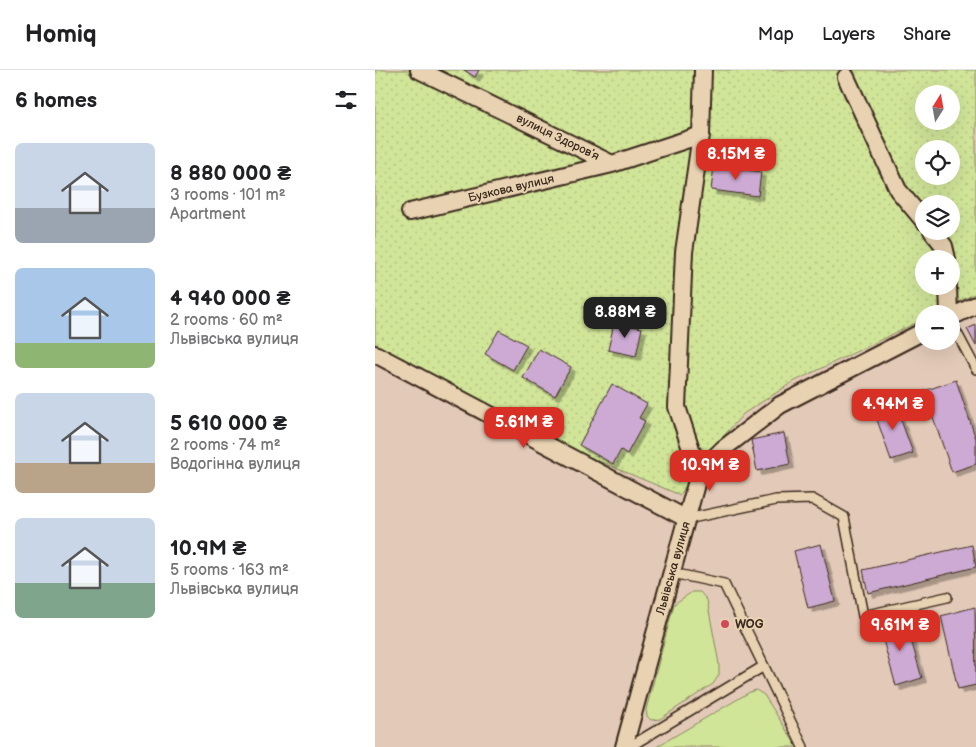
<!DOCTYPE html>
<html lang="en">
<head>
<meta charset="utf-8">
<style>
  body { margin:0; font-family:"Balsamiq Sans",sans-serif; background:#f6f6f6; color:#202124; height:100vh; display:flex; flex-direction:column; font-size:19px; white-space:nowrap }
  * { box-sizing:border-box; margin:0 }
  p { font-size:16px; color:#757577 }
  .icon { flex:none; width:28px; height:28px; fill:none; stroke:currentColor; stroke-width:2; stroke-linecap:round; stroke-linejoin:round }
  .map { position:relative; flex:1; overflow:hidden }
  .panel { display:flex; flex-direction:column; background:#fff; width:375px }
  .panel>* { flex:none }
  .needle { width:32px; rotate:11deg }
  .tools { position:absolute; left:540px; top:15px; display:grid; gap:10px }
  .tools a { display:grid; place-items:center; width:45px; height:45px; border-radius:50%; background:#fff; box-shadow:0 5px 20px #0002; font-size:25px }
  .price { position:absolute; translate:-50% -42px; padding:0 11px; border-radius:10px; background:#d93025; color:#fff; font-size:16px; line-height:32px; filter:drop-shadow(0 1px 2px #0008) }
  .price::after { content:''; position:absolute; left:50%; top:30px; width:15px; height:11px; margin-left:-8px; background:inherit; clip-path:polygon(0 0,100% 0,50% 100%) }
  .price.selected { background:#222; color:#fff }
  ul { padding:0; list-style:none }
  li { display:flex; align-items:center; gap:15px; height:125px; padding:0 15px }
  li span { display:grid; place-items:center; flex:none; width:140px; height:100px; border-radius:8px; color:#555 }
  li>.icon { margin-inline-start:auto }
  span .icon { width:60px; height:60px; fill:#fffc; stroke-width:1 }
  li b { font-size:21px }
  h2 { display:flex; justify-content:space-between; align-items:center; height:60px; padding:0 15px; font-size:21px }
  header { display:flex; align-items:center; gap:30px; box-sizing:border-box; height:70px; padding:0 25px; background:#fff; border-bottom:1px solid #e0e0e0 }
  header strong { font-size:24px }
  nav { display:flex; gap:28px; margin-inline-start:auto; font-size:18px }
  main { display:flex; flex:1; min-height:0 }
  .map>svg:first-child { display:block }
  .grass { fill:#d1e599; stroke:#86885c }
  .garden { fill:url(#garden-dots); stroke:#86885c; fill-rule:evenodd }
  .building { fill:#cdaad3; stroke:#3b2a1e; filter:url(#shadow) }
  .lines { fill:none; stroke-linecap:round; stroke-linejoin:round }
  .lane-casing { stroke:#3b2a1e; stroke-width:12 }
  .street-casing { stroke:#3b2a1e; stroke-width:20 }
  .lane { stroke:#e8d2b1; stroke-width:9 }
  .street { stroke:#e8d2b1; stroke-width:16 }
  .poi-dot { fill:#d1495b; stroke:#e8d2b1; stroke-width:2 }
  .labels { text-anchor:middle; stroke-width:4; stroke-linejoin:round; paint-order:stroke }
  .street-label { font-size:12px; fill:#3b2a1e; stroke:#e8d2b1 }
  .poi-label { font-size:12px; font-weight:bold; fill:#3b2a1e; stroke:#e8d2b1; text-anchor:start }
</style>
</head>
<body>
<header>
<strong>Homiq</strong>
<nav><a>Map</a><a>Layers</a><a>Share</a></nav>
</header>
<main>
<section class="panel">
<h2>6 homes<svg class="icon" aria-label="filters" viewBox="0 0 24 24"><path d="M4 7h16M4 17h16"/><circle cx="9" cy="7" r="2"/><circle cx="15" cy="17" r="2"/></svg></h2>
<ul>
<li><span style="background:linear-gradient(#c9d6e8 65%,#9aa5b1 0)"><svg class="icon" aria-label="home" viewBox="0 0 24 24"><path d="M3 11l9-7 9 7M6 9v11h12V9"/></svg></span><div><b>8 880 000 ₴</b><p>3 rooms · 101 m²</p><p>Apartment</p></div></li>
<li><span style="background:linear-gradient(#a9c7e8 75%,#8fb573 0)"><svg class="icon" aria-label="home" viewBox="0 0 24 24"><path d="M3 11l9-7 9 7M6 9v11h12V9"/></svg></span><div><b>4 940 000 ₴</b><p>2 rooms · 60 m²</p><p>Львівська вулиця</p></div></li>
<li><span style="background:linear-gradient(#c9d6e8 70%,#b9a48a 0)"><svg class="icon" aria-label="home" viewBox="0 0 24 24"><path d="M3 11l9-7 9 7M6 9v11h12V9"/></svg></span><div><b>5 610 000 ₴</b><p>2 rooms · 74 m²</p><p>Водогінна вулиця</p></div></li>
<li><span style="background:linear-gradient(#c9d6e8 65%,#7fa58c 0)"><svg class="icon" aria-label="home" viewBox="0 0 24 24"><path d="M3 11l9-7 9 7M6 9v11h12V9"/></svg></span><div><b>10.9M ₴</b><p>5 rooms · 163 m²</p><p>Львівська вулиця</p></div></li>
</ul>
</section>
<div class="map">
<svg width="601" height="677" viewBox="0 0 601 677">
  <defs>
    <pattern id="garden-dots" width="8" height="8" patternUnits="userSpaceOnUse" patternTransform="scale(1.25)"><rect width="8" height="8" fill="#d1e599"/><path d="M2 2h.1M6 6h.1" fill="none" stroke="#b4c583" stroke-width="1.8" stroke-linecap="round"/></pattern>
    <filter id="shadow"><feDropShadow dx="4.5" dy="4.5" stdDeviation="0" flood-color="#0004"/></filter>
  </defs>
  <rect width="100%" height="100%" fill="#e3cab8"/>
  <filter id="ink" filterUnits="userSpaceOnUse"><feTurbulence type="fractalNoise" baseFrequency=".02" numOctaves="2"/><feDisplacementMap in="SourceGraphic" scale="10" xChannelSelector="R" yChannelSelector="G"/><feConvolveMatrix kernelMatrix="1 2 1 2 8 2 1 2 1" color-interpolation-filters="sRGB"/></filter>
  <g filter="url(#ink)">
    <!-- grass -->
    <path class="grass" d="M317,522H325L332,530L344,594V605L338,614L285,649L276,650L272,646L271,640L299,534Z
      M381,620L389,625L422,677H281L375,622Z"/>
    <!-- garden -->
    <path class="garden" d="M0,0H601V223L559,244H549V249L418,312L368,344L324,394L305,425L169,368L0,293ZM549,24H576V51H549ZM549,79H576V106H549ZM549,134H576V161H549ZM549,189H576V216H549Z"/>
    <!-- building -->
    <path class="building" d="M89,0H104L100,7Z
      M339,96L386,102L383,126L336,120Z
      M239,253L267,258L261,286L233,280Z
      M601,255V276L592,259Z
      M124,260L152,275L138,300L110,284Z
      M164,279L196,297L180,326L148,308Z
      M581,310L601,369V394L577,402L549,321Z
      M237,314L272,334L264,348L270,351L252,384L246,380L238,394L204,375Z
      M519,331L538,383L516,390L498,338Z
      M409,363L415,394L382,401L376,370Z
      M446,474L460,531L433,538L419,481Z
      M597,475L601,497L493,523L488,500Z
      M600,537L601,615L583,619L566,546Z
      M530,549L547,608L521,616L504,556Z"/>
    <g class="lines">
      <!-- lane casing -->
      <g class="lane-casing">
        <path id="lane" d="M576,252L601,299
          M312,449L401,430L437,429L469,447L488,546L572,527
          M297,503L349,514L428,677
          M254,677L389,596"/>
      </g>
      <!-- street casing -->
      <g class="street-casing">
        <path id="street" d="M44,0L237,94L326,65
          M471,7L523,120L549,151
          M35,142L237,94
          M557,161L569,176L572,189
          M573,216L574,244
          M576,247L601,235
          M0,284L312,449
          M324,403L302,337L309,182L326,65L328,0
          M249,677L324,403L348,379L405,335L549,261"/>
      </g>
      <!-- lane -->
      <use href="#lane" class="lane"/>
      <!-- street -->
      <use href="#street" class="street"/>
    </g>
  </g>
  <!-- markers -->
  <circle class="poi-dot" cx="350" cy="554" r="5"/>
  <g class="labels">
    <!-- street labels -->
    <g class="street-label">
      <text transform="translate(183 67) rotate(26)" y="4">вулиця Здоровʼя</text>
      <text transform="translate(136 118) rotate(-13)" y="4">Бузкова вулиця</text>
      <text transform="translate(298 498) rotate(-74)" y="4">Львівська вулиця</text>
    </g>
    <!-- poi labels -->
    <g class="poi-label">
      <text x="360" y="558">WOG</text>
    </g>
  </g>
</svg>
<div class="tools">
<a><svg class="needle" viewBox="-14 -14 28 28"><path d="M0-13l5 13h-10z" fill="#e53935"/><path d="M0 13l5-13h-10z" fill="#757577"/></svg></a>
<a><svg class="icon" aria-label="locate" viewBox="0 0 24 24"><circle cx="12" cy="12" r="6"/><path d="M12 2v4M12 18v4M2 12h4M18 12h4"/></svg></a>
<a><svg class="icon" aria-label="layers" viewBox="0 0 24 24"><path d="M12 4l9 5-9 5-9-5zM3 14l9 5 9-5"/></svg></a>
<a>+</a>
<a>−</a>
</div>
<b class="price" style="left:361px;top:111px">8.15M ₴</b>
<b class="price selected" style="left:250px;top:269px">8.88M ₴</b>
<b class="price" style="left:518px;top:361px">4.94M ₴</b>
<b class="price" style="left:149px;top:379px">5.61M ₴</b>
<b class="price" style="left:335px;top:422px">10.9M ₴</b>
<b class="price" style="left:525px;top:582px">9.61M ₴</b>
</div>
</main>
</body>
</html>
